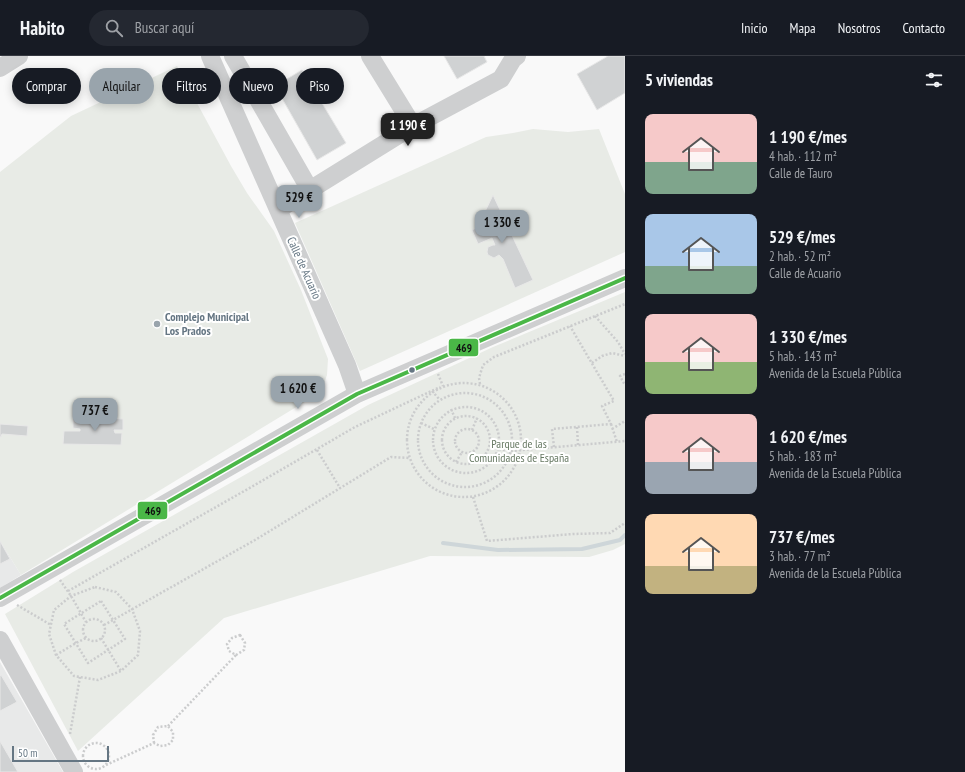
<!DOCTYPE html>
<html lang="es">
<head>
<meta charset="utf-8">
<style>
  body { margin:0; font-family:"PT Sans Narrow",sans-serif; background:#242831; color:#f1f3f6; height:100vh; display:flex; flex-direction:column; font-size:15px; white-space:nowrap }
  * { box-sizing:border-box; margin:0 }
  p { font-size:13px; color:#9ea1a6 }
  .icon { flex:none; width:22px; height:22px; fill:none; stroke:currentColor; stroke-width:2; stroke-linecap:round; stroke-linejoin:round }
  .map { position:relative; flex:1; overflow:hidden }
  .panel { display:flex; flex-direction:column; background:#171b24; width:340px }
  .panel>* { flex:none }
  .banner { position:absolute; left:12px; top:12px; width:380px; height:36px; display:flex; gap:8px }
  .scale { position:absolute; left:12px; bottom:10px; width:97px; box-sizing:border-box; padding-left:4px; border:2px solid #657683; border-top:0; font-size:11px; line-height:14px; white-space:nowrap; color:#657683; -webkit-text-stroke:3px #fff; paint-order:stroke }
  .price { position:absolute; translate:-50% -34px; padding:0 9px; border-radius:8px; background:#99a4ac; color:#111; font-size:13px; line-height:26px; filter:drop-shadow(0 1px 2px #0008) }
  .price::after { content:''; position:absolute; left:50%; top:24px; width:12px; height:9px; margin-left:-6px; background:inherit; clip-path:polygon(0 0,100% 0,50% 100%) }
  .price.selected { background:#222; color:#fff }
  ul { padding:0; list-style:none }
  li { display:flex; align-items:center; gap:12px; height:100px; padding:0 20px }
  li span { display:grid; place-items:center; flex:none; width:112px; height:80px; border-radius:8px; color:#555 }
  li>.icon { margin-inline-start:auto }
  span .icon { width:48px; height:48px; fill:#fffc; stroke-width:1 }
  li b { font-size:17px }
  h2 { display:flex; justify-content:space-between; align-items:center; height:48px; padding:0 20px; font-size:17px }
  .chip { padding:0 14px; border-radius:18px; background:#171b24; box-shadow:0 2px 10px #0003; font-size:14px; line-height:36px }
  .chip.selected { background:#99a4ac; color:#111 }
  header { display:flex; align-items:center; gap:24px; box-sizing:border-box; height:56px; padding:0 20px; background:#171b24; border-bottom:1px solid #363941 }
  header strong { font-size:19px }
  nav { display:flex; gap:22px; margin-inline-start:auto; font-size:14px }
  .search { width:280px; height:36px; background:#242831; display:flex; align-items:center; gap:10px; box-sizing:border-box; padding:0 14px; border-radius:22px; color:#9ea1a6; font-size:15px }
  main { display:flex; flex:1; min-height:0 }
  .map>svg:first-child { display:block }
  .built { fill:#e8e9e9 }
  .green { fill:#e8ebe6 }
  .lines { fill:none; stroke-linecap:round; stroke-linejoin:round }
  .stream { stroke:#ced6d9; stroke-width:4 }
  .building { fill:#d0d2d3; stroke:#e8e8e8 }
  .path { stroke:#cbcccd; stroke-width:2.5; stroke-dasharray:2 2; stroke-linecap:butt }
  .minor { stroke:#cecfd0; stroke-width:18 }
  .bus-1-casing { stroke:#fff; stroke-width:7 }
  .bus-1 { stroke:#4ab747; stroke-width:4 }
  .poi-dot { fill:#99a4ac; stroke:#fff; stroke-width:1.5 }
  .bus-dot { fill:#657683; stroke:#fff; stroke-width:1.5 }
  .labels { text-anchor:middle; stroke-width:4; stroke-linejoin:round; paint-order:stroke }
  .street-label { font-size:12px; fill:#657683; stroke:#fff }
  .poi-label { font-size:12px; font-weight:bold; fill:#657683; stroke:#fff; text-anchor:start }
  .park-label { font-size:12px; fill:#687a64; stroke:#fff }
  .line-badge { stroke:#fff; stroke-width:1.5 }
  .pale-badge-label { font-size:11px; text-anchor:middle; font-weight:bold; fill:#111 }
</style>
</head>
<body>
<header>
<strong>Habito</strong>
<div class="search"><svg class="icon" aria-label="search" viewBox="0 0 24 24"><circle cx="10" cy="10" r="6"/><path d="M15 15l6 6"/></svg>Buscar aquí</div>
<nav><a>Inicio</a><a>Mapa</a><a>Nosotros</a><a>Contacto</a></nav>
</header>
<main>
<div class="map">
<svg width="625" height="716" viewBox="0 0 625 716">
  <rect width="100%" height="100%" fill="#f9f9f9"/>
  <!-- built -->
  <path class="built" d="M0,485L21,519L0,532Z
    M0,606L63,716H0Z"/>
  <!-- green -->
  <path class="green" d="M177,10L231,110L247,137L274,175L301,234L328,303L327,319L321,336L21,519L0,485V116L71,60Z
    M533,73L568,76L599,73L625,138V196L360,315L295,167L486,81L513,77Z
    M625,236V488L613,494L589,501L430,500L224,562L78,695L5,558L73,516L368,349L493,291Z"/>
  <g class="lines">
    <!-- stream -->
    <path class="stream" d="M443,487L498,494L582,493L620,484L625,479"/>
  </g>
  <!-- building -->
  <path class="building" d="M444,0H484L487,6L457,23Z
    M608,0H625V37L597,54L577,18Z
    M302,14L346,87L317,104L275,30Z
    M493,139L533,224L515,232L503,203L499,199L494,202L488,199L487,196L488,191L493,189H495L492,182L478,188L472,174L484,168L481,164Z
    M73,360L91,361V365H105V362L123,363V374H114L115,377H122L121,389L63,388L64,375H80V373L73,372Z
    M0,368L28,370L27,380L2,378L1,381H0Z
    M0,485L10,503L0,508Z
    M1,619L17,646L0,655V620Z
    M0,685L18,716H0Z"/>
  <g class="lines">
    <!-- path -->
    <path class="path" d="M595,260L618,286L625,298
      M592,307L602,300L612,297L625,300
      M438,318L443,330
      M625,318L620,320L625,329
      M407 384a57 57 0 1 1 114 0a57 57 0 1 1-114 0Z
      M480,328L479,322L483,309L494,301L625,248
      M432,335L440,344
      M418 384a47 47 0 1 1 94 0a47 47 0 1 1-94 0Z
      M433 384a33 33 0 1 1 66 0a33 33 0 1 1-66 0Z
      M451,353L455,362
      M442 384a24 24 0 1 1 48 0a24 24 0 1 1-48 0Z
      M421,367L434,373
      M611,368L617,386
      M577,371L578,389
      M612,373L625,365
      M455 385a12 12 0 1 1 24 0a12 12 0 1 1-24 0Z
      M472,374L477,362
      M554,391L552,373L611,368L602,350L614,345L570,270
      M499,393L511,395L625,385
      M317,394L340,432
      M456,406L462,396
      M473,441L487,485L573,478L610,477L625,467
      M60,524L71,540L86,566
      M95,531L116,536L132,553L140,575L138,599L121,615L98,624L74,620L56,599L49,578L54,554L71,540Z
      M68,535L253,430L355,371L440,331
      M101,545L125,583L88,607L64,568Z
      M17,549L51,569
      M83 574a11 11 0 1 1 22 0a11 11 0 1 1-22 0Z
      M104,569L113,564L255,484L391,401L410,402
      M240,579L245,587L244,594L236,599L229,595L227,588L232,582Z
      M101,582L121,615
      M56,599L76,587L86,582
      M168,670L236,599
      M70,678L80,621
      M83 700a13 13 0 1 1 26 0a13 13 0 1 1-26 0Z
      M106,709L154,687L160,690L168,689L173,684V676L168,670L158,671L153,679L154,687"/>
    <!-- minor -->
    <path class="minor" d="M210,0L347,309L357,338
      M233,0L310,134
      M370,0L413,70
      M0,12L19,0
      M279,153L413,70L501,23L513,3L517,0
      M0,542L357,338L625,222
      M0,584L74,716"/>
    <!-- bus-1 casing -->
    <g class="bus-1-casing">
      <path id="bus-1" d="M0,542L357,338L625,222"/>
    </g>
    <!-- bus-1 -->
    <use href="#bus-1" class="bus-1"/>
  </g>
  <!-- markers -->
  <circle class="poi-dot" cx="157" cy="268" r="4"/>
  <circle class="bus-dot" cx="412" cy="314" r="3.5"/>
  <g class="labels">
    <!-- street labels -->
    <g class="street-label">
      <text transform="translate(304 212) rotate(66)" y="4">Calle de Acuario</text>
    </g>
    <!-- poi labels -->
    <g class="poi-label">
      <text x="165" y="265">Complejo Municipal<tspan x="165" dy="14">Los Prados</tspan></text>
    </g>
    <!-- park labels -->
    <g class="park-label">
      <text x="519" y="392">Parque de las<tspan x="519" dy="14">Comunidades de España</tspan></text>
    </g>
  </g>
  <g class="line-badge">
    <rect x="448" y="282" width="31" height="19" rx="4" fill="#4ab747"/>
    <rect x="137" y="445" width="31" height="19" rx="4" fill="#4ab747"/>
  </g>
  <g class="pale-badge-label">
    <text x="464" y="296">469</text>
    <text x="153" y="459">469</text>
  </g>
</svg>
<div class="scale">50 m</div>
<b class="price selected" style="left:408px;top:91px">1 190 €</b>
<b class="price" style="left:299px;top:163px">529 €</b>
<b class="price" style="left:502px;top:188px">1 330 €</b>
<b class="price" style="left:298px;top:354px">1 620 €</b>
<b class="price" style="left:95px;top:376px">737 €</b>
<div class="banner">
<a class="chip">Comprar</a>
<a class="chip selected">Alquilar</a>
<a class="chip">Filtros</a>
<a class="chip">Nuevo</a>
<a class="chip">Piso</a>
</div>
</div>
<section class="panel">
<h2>5 viviendas<svg class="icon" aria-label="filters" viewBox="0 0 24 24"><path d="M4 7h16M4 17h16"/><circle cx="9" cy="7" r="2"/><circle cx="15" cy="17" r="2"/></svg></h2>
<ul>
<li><span style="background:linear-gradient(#f6c9c9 60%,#7fa58c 0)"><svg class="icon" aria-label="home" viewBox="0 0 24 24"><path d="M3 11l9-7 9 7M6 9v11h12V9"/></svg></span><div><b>1 190 €/mes</b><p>4 hab. · 112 m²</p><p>Calle de Tauro</p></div></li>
<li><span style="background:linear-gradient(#a9c7e8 65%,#7fa58c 0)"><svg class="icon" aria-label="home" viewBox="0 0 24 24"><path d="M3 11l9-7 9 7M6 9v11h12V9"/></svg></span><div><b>529 €/mes</b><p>2 hab. · 52 m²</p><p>Calle de Acuario</p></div></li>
<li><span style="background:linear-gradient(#f6c9c9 60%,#8fb573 0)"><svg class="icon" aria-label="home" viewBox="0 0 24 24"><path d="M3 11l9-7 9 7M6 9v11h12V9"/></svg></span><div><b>1 330 €/mes</b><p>5 hab. · 143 m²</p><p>Avenida de la Escuela Pública</p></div></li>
<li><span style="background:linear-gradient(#f6c9c9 60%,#9aa5b1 0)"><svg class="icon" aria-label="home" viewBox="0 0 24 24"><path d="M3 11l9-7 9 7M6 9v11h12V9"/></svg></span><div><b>1 620 €/mes</b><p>5 hab. · 183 m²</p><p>Avenida de la Escuela Pública</p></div></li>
<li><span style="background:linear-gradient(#ffd9b3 65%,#c2b280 0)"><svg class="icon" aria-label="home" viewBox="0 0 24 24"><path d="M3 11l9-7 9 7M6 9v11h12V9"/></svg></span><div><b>737 €/mes</b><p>3 hab. · 77 m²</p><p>Avenida de la Escuela Pública</p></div></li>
</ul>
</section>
</main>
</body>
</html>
